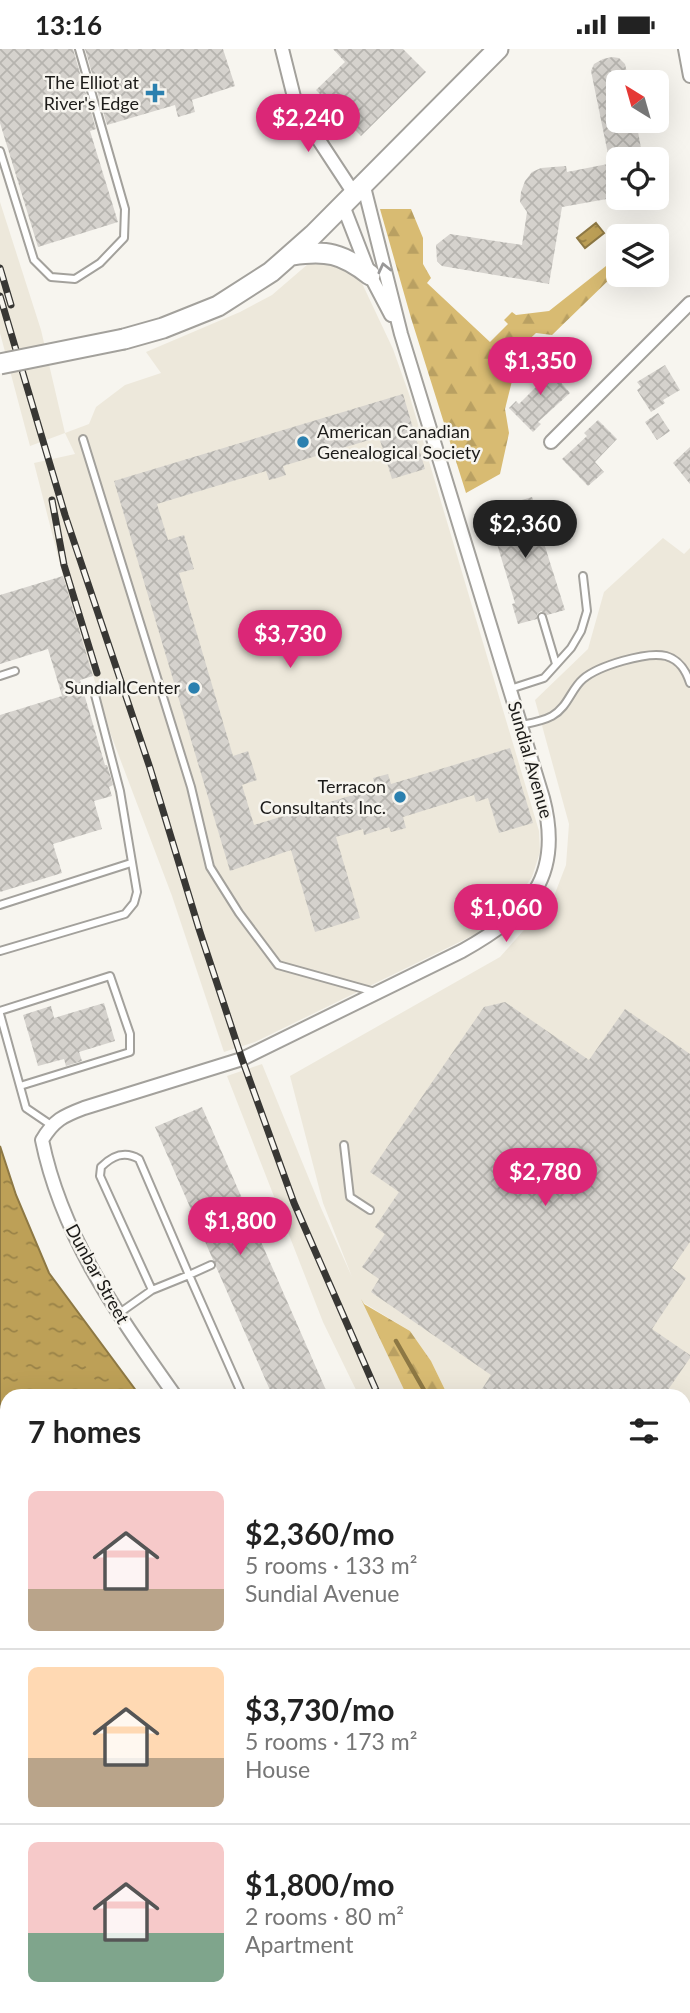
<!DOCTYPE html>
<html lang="en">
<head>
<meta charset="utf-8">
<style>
  body { margin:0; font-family:Lato,sans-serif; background:#f2f2f2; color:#222; height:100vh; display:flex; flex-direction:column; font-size:26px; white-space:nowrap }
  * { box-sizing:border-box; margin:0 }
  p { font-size:23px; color:#767676 }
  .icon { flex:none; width:38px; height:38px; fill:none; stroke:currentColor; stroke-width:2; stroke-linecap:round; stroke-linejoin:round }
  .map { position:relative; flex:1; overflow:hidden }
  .drawer { position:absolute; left:0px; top:1340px; width:691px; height:625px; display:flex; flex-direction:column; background:#fff; border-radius:21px 21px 0 0; box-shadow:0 7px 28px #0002 }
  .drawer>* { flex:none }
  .needle { width:46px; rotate:323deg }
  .tools { position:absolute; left:606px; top:21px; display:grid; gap:14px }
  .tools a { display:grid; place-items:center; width:63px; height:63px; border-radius:10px; background:#fff; box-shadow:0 7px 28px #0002; font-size:35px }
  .price { position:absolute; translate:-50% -60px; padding:0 16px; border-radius:24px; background:#db2777; color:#fff; font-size:23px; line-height:46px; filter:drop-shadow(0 2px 4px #0008) }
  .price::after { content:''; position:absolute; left:50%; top:42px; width:21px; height:16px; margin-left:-10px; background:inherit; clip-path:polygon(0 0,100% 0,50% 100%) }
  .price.on { background:#222; color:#fff }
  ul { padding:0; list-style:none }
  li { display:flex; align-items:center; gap:21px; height:175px; padding:0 28px }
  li+li { border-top:2px solid #e0e0e0 }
  li span { display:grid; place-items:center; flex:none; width:196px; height:140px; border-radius:10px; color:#555 }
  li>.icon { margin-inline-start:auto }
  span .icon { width:84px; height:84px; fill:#fffc; stroke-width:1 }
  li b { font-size:30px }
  h2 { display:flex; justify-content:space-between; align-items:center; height:84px; padding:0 28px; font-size:30px }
  .status { display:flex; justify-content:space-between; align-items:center; height:49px; padding:0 35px; background:#fff; direction:ltr }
  .status svg { height:19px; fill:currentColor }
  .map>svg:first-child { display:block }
  .built { fill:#ede8db }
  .forest { fill:url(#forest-firs) }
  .water { fill:url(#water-ripples); stroke:#8d7844; stroke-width:2 }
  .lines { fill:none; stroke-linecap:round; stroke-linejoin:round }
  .stream { stroke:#8d7844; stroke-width:4.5 }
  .building { fill:url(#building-cross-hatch) }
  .service-casing { stroke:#a3a19c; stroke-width:10 }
  .minor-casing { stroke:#a3a19c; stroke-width:16 }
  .primary-casing { stroke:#a3a19c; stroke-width:23 }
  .service { stroke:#fff; stroke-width:6 }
  .minor { stroke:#fff; stroke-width:12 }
  .primary { stroke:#fff; stroke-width:19 }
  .rail-casing { stroke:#383734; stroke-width:7 }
  .rail { stroke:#f7f5ef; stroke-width:4.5; stroke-dasharray:13; stroke-linecap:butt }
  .primary-bridge-casing { stroke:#a3a19c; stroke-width:23; stroke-linecap:butt }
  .primary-bridge { stroke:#fff; stroke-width:19 }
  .oneway { stroke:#999898 }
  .poi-dot { fill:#2b80af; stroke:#f7f5ef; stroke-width:2.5 }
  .labels { text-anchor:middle; stroke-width:5; stroke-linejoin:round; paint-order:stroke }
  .poi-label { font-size:18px; fill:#1c1b19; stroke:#f7f5ef; text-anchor:end }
  .street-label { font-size:18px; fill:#1c1b19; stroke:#f7f5ef }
</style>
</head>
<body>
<div class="status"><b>13:16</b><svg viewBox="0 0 49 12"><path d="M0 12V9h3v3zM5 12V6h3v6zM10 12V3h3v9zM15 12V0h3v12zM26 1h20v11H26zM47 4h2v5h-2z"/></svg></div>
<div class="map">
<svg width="690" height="1964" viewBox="0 0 690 1964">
  <defs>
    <pattern id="forest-firs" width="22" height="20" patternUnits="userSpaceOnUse" patternTransform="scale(1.75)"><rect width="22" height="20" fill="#d8bb72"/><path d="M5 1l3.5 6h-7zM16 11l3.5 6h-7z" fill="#b9a062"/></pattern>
    <pattern id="water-ripples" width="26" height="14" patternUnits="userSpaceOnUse" patternTransform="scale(1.75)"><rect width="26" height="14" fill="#bda057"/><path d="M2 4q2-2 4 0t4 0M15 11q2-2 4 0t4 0" fill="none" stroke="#998247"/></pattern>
    <pattern id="building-cross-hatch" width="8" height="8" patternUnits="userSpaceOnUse" patternTransform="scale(1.75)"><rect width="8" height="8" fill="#d5d2cd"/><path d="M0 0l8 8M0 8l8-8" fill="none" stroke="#b6b4af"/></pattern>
  </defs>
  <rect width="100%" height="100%" fill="#f7f5ef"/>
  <!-- built -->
  <path class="built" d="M0,153L41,281L65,384L89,375L96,358L125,336L161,324L146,303L240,263L272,246L308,215L335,213L360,230L393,300L409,345L539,782L540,803L532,828L518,848L482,882L255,993L224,1003L172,847L111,686L63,527L34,414L75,405L65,384L30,397L0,284Z
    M663,489L684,505L690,499V1429L684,1433V1348L448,1347L431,1312L410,1282L364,1254L407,1347H359L323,1273L227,1027L262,1015L321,1159L352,1228L323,1154L290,1027L500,908L554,847L566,816L569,775L535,651L588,600L604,543Z
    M684,1868L690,1875V1933L684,1924Z"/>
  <!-- forest -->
  <path class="forest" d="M380,160H411L423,189V215L431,229L427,234L490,293L508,275L504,271L512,263L516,266L549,262L606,217L614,226L552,286L536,284L516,303L514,324L505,360L509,384L500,425L466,444L411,269Z
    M361,1250L364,1255L410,1282L431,1312L448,1347H407Z
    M690,1429V1574L684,1579V1433Z
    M228,1958H319V1964H230Z"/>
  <!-- water -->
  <path class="water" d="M596,174L604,184L585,199L577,189Z
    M0,1097L16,1146L49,1224L140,1347L7,1348V1958H228L230,1964H0Z
    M319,1958H442L441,1964H319Z"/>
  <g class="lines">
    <!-- stream -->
    <path class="stream" d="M396,1292L428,1348
      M684,1441L690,1436"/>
  </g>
  <!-- building -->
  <path class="building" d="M0,0H73L96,80L90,82L118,173L38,198L0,74Z
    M85,0H223L235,37L192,51L195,63L178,68L175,56L107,76Z
    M333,0H403L426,23L361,87L316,41L345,13Z
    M612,8L619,9L625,15L629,33H618V72H636L643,110H609L591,22L594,15L603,10Z
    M618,113V148L562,158L549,235L442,217L437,212L436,196L450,185L522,196L527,163L520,153L521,143L525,132L532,123L541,119L566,117L567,123Z
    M542,312L570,344L538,373L541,375L533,383L509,359L516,352L519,355L538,336L528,326Z
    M665,316L680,341L663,351L665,354L651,363L637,341L641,338L637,333Z
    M403,345L425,420L392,430L379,388L283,417L286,426L277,429L269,431L266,422L157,455L168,491L184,486L194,520L179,524L233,707L248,702L257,731L242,736L254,776L376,739L373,729L388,725L391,735L510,699L533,774L499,784L488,749L476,753L474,746L403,768L406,779L399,781L391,783L389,778L364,786L363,780L336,788L360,869L315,883L291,801L230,822L114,432Z
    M658,364L670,382L657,391L645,373Z
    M598,371L617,390L595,413L604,423L588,437L562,410L587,387L584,384Z
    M690,398V435L673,414Z
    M532,448L538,468L536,469L565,561L547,566L541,562L537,565V570L518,575L512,555L515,554L493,482H491L484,462Z
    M63,527L93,627L80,631L105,716H107L113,736L109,738L112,747L94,752L102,780L53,795L62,824L0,843V666L62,647L48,600L0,615V546Z
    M505,953L589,1011L625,960L690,1005V1193L672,1219L686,1229L652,1280L690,1306V1309L663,1348H477L491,1326L371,1243L379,1230L362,1218L385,1185L375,1178L399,1143L370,1123L484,958Z
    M104,954L115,992L79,1003L82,1012L66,1017L64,1010L38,1017L23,966L51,957L54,969Z
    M202,1058L329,1348H273L155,1078Z"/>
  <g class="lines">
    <!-- service casing -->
    <g class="service-casing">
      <path id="service" d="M0,102L34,211L51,228L75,230L100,214L124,189L125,160L79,0
        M83,390L191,738L210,818L239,864L278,916L375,943
        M542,568L556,615
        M0,627L15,622
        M510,640L544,629L571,599L581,582L587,562L583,527
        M521,676C531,674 543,672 552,667C568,658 571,640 583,630C598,617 647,602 666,607C680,611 686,622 690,634
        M0,856L131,814
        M0,902L125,865L134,854L137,843L120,742L95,646
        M0,962L110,927L130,985V1003L20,1037
        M0,965L26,1059L51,1076
        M344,1096L350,1148L370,1161
        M152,1241L100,1127L101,1118C112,1107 124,1101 139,1110L189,1226L211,1216
        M118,1265L152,1241L189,1226L243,1348
        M684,1373L690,1372"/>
    </g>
    <!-- minor casing -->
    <g class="minor-casing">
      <path id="minor" d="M282,0L294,48L307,73L353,143
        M685,0L690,27
        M342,154L370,226L391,266
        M551,393L690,254
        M176,1348C119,1267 62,1189 42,1091C54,1071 63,1067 84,1059L242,1010L462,902C528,865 564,829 543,749L401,285L363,134
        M684,1741L690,1736
        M612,1958L616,1964"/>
    </g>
    <!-- primary casing -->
    <g class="primary-casing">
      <path id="primary" d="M292,206C326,201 342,204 370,226
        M124,290L163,279L218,257L271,223L313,186L498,0"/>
    </g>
    <!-- service -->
    <use href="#service" class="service"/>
    <!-- minor -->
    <use href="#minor" class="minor"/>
    <!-- primary -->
    <use href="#primary" class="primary"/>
    <!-- rail casing -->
    <g class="rail-casing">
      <path id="rail" d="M0,219L11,256
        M0,247L65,466L150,719L199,880L242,1010L294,1154L379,1348
        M52,451L64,516L97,624
        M684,1894L690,1902"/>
    </g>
    <!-- rail -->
    <use href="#rail" class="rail"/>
    <!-- primary-bridge casing -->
    <g class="primary-bridge-casing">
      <path id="primary-bridge" d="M0,315L124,290"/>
    </g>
    <!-- primary-bridge -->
    <use href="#primary-bridge" class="primary-bridge"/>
  </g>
  <!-- one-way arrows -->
  <defs><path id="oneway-chevron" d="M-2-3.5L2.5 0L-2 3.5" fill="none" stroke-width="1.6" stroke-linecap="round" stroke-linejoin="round" transform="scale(1.75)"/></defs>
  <use class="oneway" href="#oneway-chevron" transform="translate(384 219) rotate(-103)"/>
  <!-- markers -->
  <g class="poi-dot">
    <path d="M151.5 33.5h7v7h7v7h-7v7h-7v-7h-7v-7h7z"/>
    <circle cx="303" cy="393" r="7"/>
    <circle cx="194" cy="639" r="7"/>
    <circle cx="400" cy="748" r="7"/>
  </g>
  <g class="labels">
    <!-- poi labels -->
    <g class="poi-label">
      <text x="139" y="40">The Elliot at<tspan x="139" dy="21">River's Edge</tspan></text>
      <text x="317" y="389" text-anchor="start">American Canadian<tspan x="317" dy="21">Genealogical Society</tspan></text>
      <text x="180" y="645">Sundial Center</text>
      <text x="386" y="744">Terracon<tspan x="386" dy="21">Consultants Inc.</tspan></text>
    </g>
    <!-- street labels -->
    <g class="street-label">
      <text transform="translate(530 711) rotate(74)" y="6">Sundial Avenue</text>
      <text transform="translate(97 1225) rotate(61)" y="6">Dunbar Street</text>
    </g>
  </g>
</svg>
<div class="tools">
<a><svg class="needle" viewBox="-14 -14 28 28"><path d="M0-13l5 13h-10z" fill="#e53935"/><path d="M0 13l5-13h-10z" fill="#767676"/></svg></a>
<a><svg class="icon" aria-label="locate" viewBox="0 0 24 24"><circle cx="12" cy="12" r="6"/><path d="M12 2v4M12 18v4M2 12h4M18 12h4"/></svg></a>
<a><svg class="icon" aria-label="layers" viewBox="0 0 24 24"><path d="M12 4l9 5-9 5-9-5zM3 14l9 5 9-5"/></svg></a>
</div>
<b class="price" style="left:308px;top:105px">$2,240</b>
<b class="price" style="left:540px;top:348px">$1,350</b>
<b class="price on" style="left:525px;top:511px">$2,360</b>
<b class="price" style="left:290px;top:621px">$3,730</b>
<b class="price" style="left:506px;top:895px">$1,060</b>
<b class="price" style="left:545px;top:1159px">$2,780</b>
<b class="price" style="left:240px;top:1208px">$1,800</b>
<section class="drawer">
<h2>7 homes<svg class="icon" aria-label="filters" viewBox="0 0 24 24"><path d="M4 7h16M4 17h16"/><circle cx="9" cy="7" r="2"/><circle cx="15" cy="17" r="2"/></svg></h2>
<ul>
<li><span style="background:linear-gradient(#f6c9c9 70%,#b9a48a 0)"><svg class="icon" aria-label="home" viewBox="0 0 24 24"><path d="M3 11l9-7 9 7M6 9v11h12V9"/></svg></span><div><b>$2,360/mo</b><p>5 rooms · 133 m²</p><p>Sundial Avenue</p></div></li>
<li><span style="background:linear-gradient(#ffd9b3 65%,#b9a48a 0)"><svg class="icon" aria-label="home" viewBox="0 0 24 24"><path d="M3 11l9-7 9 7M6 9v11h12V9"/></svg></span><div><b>$3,730/mo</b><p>5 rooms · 173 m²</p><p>House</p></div></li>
<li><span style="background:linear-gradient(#f6c9c9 65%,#7fa58c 0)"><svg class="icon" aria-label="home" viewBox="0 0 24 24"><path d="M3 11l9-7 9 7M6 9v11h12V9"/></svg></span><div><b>$1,800/mo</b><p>2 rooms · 80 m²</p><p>Apartment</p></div></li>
</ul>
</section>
</div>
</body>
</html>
